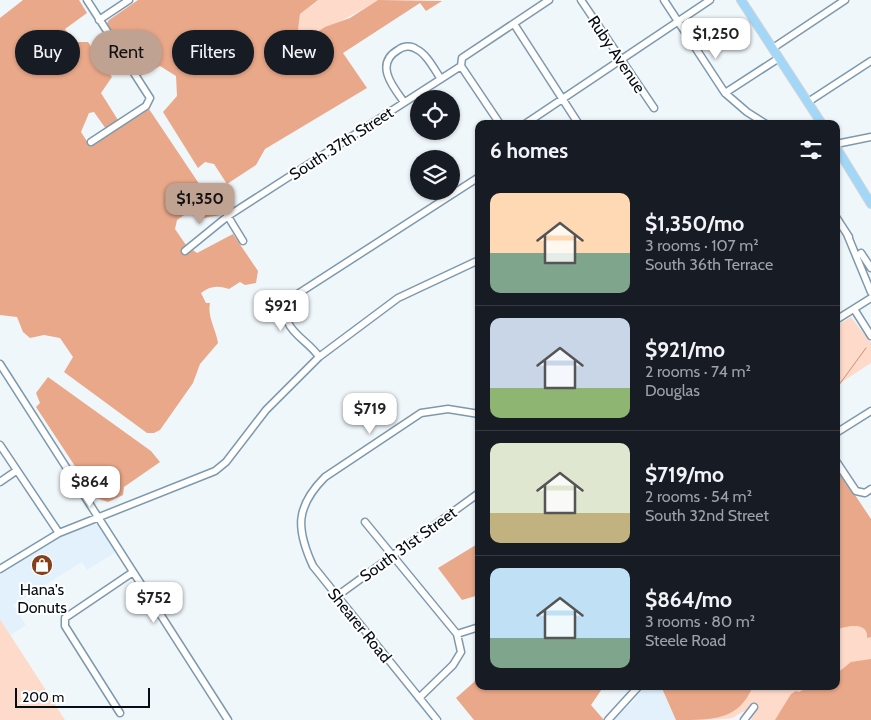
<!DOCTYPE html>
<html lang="en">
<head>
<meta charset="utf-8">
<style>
  body { margin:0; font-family:Cabin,sans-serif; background:#20242c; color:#f1f3f6; height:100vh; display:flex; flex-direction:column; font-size:19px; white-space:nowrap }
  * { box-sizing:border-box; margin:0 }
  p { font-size:16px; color:#9ea1a6 }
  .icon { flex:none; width:28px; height:28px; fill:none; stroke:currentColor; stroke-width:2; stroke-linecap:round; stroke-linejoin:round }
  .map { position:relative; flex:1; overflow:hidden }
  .details { position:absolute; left:475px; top:120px; width:365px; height:570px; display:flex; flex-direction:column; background:#171b24; border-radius:10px; box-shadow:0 1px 4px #0004 }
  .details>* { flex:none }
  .top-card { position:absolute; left:15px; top:30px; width:385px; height:45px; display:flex; gap:10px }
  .fabs { position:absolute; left:410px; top:90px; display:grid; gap:10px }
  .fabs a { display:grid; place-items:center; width:50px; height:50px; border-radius:50%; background:#171b24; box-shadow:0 1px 4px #0004; font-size:25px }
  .scale { position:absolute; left:15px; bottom:12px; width:135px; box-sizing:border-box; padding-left:5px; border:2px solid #040d14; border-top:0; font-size:14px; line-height:18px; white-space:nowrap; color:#040d14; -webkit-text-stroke:4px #fff; paint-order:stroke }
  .price { position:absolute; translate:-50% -42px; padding:0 11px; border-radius:10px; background:#fff; color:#222; font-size:16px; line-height:32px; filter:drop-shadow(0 1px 2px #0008) }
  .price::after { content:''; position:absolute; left:50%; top:30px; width:15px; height:11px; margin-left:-8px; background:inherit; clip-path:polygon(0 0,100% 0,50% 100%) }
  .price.current { background:#c0a293; color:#111 }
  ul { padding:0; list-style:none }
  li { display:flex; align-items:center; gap:15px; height:125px; padding:0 15px }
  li+li { border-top:1px solid #363941 }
  li span { display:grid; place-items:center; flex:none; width:140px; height:100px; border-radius:10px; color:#555 }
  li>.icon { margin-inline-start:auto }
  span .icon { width:60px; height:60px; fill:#fffc; stroke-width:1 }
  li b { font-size:21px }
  h2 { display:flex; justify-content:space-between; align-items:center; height:60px; padding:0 15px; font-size:21px }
  .chip { padding:0 18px; border-radius:22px; background:#171b24; box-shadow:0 1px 4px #0004; font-size:18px; line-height:45px }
  .chip.current { background:#c0a293; color:#111 }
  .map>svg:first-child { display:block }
  .built { fill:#e2f1fc }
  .green { fill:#fedaca }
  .forest { fill:#e9a889 }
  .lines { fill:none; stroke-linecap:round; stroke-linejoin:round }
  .stream { stroke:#d09072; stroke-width:1 }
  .minor-casing { stroke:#7d99ad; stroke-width:9 }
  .major-casing { stroke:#d2d3d5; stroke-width:10 }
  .minor { stroke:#fff; stroke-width:6 }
  .major { stroke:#a3d7f8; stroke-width:8 }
  .labels { text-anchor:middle; stroke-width:4; stroke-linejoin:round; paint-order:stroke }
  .street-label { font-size:16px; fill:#040d14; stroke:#fff }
  .poi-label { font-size:16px; fill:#040d14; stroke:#fff }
</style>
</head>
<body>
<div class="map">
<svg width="871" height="720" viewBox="0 0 871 720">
  <rect width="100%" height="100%" fill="#f0f7fb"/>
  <!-- built -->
  <path class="built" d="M92,522L98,525L116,552L87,570L82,562L13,605L26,625L11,635L0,619V571L60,535Z
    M645,686H661L676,720H613L633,702Z"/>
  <!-- green -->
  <path class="green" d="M318,0H378C351,17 322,30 295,47L300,14Z
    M851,317L871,343V363L836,386V326Z
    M839,471L871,521V720H752L746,711C740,712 737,716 732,718C715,720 693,720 676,720L661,686H836V473Z
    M0,619L65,720H0Z"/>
  <!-- forest -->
  <path class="forest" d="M23,0H79L87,13L65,29L74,42H88L112,77L101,93L118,120L106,129L94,112L89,113L81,132L90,146L149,109L220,215L204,218L196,207L177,220L175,229L186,245L197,253L233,234L258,271L256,283L245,285L240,282L229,289C217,285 210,286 201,293L206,303H210C207,317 216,329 218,343L200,364L193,383L160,430L154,433H147L64,372L73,357L60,338L44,335L30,338L23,332L17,317L0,315V18Z
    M138,0H318L300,14L296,46L325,27L350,18L378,0L442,1L426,11L420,3L343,53L367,88L265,149L256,165L227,184L214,164L205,162L198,168L163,112L177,96L176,76L160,66L140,76L106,25L109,20Z
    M48,377L151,451L160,462L124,487L123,495L108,502L96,498L36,407L40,403L36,393Z
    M836,471H839L871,519V637L867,638C869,621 846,626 836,630Z
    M479,543V595L462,600L438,568Z
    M871,659V720H775L791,694L796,691L799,692L810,686H836V674L851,662Z
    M479,673V686H604L591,705L604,720H474L456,698L474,682Z
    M661,686H753C739,720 714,720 676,720Z"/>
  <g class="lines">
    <!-- stream -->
    <path class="stream" d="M836,389L866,348"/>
    <!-- minor casing -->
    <g class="minor-casing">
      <path id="minor" d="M87,0L150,98L146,106L91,142
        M581,0L654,108
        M664,0L725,93L747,112L766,124
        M99,20L129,0
        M514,24L578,123
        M773,48L845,0
        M461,66L500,124
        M725,93L779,58
        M404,102C393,87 374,64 398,50C403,46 411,45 416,49C427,54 434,69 441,79
        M808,102L871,61
        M525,124L710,0
        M836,144L871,137
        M221,205L243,241
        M836,217L849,237
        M847,234L871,292
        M185,251L228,216L461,66L462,58L549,0
        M861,253L871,268
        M854,309L871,336
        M836,320L871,298
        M319,357C308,338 272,328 293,297L479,177
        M0,364L228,720
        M836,433L871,411
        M0,445L59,533
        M836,461L856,491L865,493L871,489
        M0,482L16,471
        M365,522L457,634L461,652L453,665L419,698
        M0,569L59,533L215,471L226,462L266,410L319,357L398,298L479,260
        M337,596L479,493
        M457,634L479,627
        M120,713L65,626V618L133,572
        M437,720L313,566C296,529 295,507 325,477L421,413L448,409L479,414
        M608,720L639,686
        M744,720L754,707"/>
    </g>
    <!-- major casing -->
    <g class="major-casing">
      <path id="major" d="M741,0L822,124
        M836,147L871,204"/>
    </g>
    <!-- minor -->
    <use href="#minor" class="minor"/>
    <!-- major -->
    <use href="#major" class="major"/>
  </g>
  <!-- icons -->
  <defs>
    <g id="shop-disc" transform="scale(1.125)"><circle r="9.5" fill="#853f19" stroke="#fff"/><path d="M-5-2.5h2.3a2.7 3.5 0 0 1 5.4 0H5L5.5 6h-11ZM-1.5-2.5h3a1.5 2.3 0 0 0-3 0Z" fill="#fff"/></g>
  </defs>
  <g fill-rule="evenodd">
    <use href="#shop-disc" x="42" y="565"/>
  </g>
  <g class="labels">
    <!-- street labels -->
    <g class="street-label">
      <text transform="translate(617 54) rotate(56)" y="6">Ruby Avenue</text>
      <text transform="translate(341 143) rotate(-33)" y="6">South 37th Street</text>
      <text transform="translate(408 544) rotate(-36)" y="6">South 31st Street</text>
      <text transform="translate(360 625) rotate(51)" y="6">Shearer Road</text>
    </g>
    <!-- poi labels -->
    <g class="poi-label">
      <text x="42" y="595">Hana's<tspan x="42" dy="18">Donuts</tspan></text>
    </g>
  </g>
</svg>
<div class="fabs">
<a><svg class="icon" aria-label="locate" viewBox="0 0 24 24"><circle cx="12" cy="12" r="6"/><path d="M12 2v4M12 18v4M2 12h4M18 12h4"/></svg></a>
<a><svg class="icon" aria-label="layers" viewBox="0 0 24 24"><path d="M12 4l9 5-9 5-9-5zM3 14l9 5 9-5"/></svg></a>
</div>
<div class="scale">200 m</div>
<b class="price" style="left:716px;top:60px">$1,250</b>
<b class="price current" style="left:200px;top:225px">$1,350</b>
<b class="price" style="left:281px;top:332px">$921</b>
<b class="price" style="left:370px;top:435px">$719</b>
<b class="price" style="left:90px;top:508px">$864</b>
<b class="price" style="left:154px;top:624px">$752</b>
<div class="top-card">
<a class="chip">Buy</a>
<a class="chip current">Rent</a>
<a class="chip">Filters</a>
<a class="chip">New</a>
</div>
<section class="details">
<h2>6 homes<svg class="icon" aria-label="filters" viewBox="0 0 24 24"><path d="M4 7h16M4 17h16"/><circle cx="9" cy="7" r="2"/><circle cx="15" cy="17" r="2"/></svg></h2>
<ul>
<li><span style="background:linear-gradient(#ffd9b3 60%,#7fa58c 0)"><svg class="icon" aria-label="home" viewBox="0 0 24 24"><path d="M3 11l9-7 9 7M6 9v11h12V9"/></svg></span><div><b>$1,350/mo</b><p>3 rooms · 107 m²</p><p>South 36th Terrace</p></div></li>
<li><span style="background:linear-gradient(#c9d6e8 70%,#8fb573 0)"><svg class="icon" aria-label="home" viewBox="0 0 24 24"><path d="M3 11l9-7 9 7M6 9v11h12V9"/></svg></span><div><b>$921/mo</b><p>2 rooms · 74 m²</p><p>Douglas</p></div></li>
<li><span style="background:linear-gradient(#dfe7d0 70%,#c2b280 0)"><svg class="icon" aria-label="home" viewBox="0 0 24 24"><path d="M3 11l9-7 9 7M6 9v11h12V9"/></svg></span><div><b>$719/mo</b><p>2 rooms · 54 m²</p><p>South 32nd Street</p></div></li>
<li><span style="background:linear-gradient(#bfe0f5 70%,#7fa58c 0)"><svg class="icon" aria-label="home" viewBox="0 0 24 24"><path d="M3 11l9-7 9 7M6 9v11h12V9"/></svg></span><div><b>$864/mo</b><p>3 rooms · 80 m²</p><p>Steele Road</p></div></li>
</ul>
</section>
</div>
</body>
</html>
